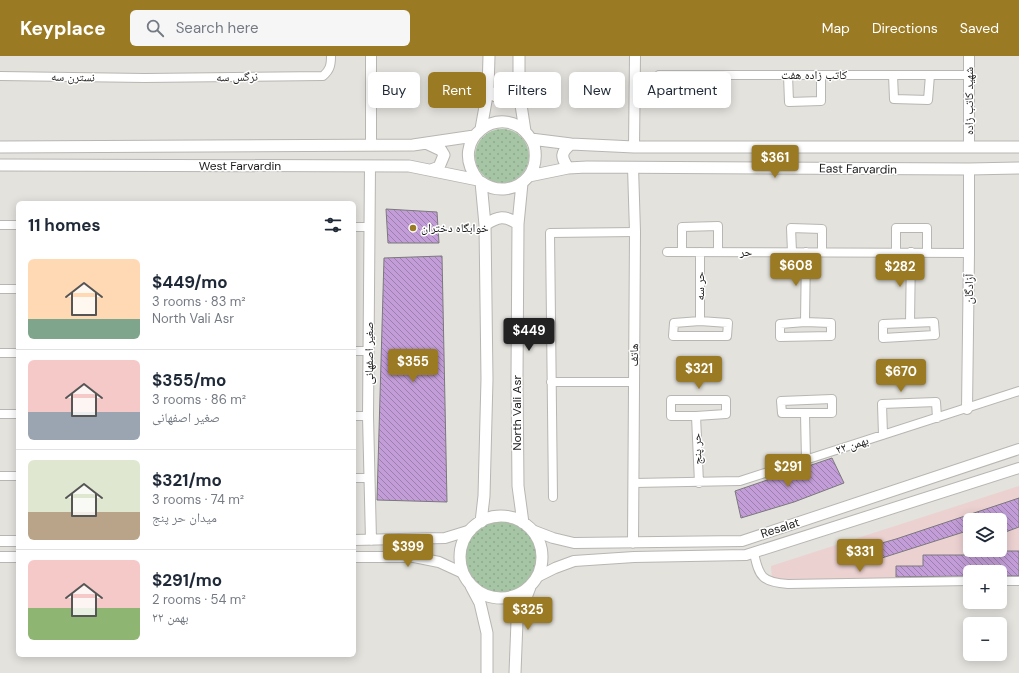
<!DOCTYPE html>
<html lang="en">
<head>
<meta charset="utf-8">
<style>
  body { margin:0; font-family:"DM Sans","Noto Naskh Arabic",sans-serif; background:#f6f6f7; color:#1f2937; height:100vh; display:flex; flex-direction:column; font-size:15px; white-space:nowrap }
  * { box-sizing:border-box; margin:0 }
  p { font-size:13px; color:#747a83 }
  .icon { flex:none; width:22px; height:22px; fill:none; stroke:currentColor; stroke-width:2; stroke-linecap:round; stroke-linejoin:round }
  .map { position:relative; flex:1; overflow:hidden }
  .drawer { position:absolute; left:16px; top:145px; width:340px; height:456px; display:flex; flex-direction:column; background:#fff; border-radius:6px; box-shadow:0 2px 10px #0003 }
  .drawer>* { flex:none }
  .hud { position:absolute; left:368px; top:16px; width:380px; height:36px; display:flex; gap:8px }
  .tools { position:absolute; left:963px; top:457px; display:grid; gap:8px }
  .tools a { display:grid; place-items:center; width:44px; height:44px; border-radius:6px; background:#fff; box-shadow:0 2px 10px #0003; font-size:20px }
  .price { position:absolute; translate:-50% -34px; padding:0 9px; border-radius:4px; background:#9b7a24; color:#fff; font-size:13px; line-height:26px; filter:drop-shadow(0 1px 2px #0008) }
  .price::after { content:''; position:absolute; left:50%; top:24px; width:12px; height:9px; margin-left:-6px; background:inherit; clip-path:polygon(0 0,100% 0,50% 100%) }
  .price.selected { background:#222; color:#fff }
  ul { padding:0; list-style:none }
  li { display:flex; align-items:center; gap:12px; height:100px; padding:0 12px }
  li+li { border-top:1px solid #e0e1e3 }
  li span { display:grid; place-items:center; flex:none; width:112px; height:80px; border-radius:6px; color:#555 }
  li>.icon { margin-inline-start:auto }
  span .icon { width:48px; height:48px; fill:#fffc; stroke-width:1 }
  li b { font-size:17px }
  h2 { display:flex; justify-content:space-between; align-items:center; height:48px; padding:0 12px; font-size:17px }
  .pill { padding:0 14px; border-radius:6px; background:#fff; box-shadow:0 2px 10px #0003; font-size:14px; line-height:36px }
  .pill.selected { background:#9b7a24; color:#fff }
  header { display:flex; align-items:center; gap:24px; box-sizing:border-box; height:56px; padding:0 20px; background:#9b7a24; color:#fff }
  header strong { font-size:19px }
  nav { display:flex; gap:22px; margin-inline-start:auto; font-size:14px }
  .search { width:280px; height:36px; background:#f6f6f7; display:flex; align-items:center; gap:10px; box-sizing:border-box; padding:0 14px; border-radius:6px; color:#747a83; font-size:15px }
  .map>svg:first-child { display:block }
  .commercial { fill:#ecd1d1; fill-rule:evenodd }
  .grass { fill:url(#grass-dots) }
  .building { fill:url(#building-back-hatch); stroke:#7b797c }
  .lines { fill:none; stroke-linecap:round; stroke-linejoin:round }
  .minor-casing { stroke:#b8b6b2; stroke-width:10 }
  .tertiary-casing { stroke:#b8b6b2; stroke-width:12 }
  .secondary-casing { stroke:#b8b6b2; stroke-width:13 }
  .minor { stroke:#fff; stroke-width:8 }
  .tertiary { stroke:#fff; stroke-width:10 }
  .secondary { stroke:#fff; stroke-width:11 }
  .poi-dot { fill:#9b7a24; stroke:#fff; stroke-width:1.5 }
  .labels { text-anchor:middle; stroke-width:3; stroke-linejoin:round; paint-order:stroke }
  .street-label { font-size:12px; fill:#1c1b1a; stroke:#fff }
  .poi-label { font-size:12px; fill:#1c1b1a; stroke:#fff; text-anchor:start }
</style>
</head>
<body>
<header>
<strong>Keyplace</strong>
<div class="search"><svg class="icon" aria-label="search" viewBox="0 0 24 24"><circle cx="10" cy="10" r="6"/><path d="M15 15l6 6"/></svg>Search here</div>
<nav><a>Map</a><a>Directions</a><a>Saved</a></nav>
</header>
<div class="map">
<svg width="1019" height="617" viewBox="0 0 1019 617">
  <defs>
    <pattern id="grass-dots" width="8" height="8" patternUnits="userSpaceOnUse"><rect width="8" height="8" fill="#a6c5a5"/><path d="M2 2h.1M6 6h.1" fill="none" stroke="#8ea98d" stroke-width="1.8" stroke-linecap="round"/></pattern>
    <pattern id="building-back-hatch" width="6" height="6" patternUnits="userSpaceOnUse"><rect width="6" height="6" fill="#c29dd7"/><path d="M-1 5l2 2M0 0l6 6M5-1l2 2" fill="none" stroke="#9d7fae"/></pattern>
  </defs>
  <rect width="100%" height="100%" fill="#e3e2dd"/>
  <!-- commercial -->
  <path class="commercial" d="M1019,430V523L1000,524V516H970V524L806,526L772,522L771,510ZM970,464H1000V494H970Z"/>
  <!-- grass -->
  <path class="grass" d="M475 100a27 27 0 1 1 54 0a27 27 0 1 1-54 0Z
    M465 502a37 37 0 1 1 74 0a37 37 0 1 1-74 0Z"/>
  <!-- building -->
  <path class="building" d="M386,153L437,156L439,187H388Z
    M442,200L447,446L377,444L384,202Z
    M832,402L844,427L794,446L741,462L735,435Z
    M1019,442V471L1000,478V464H970V474L866,507L861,493L896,483Z
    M977,495H1019V520H1000V513H968V520L896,521V510H923V499H977Z"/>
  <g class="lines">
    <!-- minor casing -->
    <g class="minor-casing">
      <path id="minor" d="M659,19H969
        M682,19V43L718,44L720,19
        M788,19L789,46L821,45V19
        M893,19L894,43L928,44L930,19
        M0,20L145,22L323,20C330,14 331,9 331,0
        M0,169H18
        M354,171H369
        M667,196L969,197
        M682,196V171L718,170V196
        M792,196L791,172L822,173V196
        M896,196V172H927V197
        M0,233H18
        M700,265L728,267L727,280H673L674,267Z
        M700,265V196
        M805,266L831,267V280L780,281V268Z
        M805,266L806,196
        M934,266L935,279L883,282V268Z
        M910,267L911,196
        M354,295H369
        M0,297H18
        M551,326H634
        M832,343V357H782L781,345Z
        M671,344H726V358L696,360H671Z
        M0,358H18
        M805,358L806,404
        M354,360H368
        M696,360L699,427
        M883,379L882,348L936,346L937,362
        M0,420H18
        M354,422H369
        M634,427L740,425L1019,335
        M553,441L550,177L635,176
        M754,497C759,521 762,526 788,528L970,525
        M1000,525H1019"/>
    </g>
    <!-- tertiary casing -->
    <g class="tertiary-casing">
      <path id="tertiary" d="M371,89V0
        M969,90V0
        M634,91L635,0
        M370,110L368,360L371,484
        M967,353L969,197V113
        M532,474L553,482L574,487L742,485L1019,393
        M354,484L445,482L471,474
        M0,485H18
        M633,487L635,176L633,111
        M0,501H18
        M354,501H414L439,506L463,517
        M537,521L555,512L574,505L634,501L746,499L1019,412"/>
    </g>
    <!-- secondary casing -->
    <g class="secondary-casing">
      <path id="secondary" d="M519,0V36L525,75
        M488,34C500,45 506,46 519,36
        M481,73L488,34L489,0
        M531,83L571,88L634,91H1019
        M426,87L441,94L444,99L439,111L431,114
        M0,91L413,89L474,80
        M0,109L409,110L478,124
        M568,112C561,101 560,97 571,88
        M529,120L568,112L587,111L969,113L1019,112
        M478,124C446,83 502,45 528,79C532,84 535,89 535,95C536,105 534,114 528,121C516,135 496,137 481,126
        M522,127L518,168L517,323L518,430L523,467
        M485,169C498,160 505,159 518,168
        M460 501a41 41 0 1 1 82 0a41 41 0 1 1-82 0Z
        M481,466L484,440L487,323L485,169L481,126
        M471,530L480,547L487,577V617
        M515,617L517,565L530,531"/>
    </g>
    <!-- minor -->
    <use href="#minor" class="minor"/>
    <!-- tertiary -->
    <use href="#tertiary" class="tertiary"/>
    <!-- secondary -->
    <use href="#secondary" class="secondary"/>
  </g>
  <!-- markers -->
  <circle class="poi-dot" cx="413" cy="172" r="4"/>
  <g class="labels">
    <!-- street labels -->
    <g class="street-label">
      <text x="814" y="23">کاتب زاده هفت</text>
      <text transform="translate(73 21) rotate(1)" y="4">نسترن سه</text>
      <text transform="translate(237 21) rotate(-1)" y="4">نرگس سه</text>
      <text transform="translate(969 45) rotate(-90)" y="4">شهید کاتب زاده</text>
      <text x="240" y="114">West Farvardin</text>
      <text transform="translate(858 113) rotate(1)" y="4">East Farvardin</text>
      <text x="746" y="200">حر</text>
      <text transform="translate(700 230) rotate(-90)" y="4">حر سه</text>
      <text transform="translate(969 233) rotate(-89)" y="4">آزادگان</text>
      <text transform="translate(369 297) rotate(-90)" y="4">صغیر اصفهانی</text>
      <text transform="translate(634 299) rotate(-90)" y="4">هاتف</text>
      <text transform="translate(517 357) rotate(-90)" y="4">North Vali Asr</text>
      <text transform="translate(852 389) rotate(-18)" y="4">۲۲ بهمن</text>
      <text transform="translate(697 393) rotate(-92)" y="4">حر پنج</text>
      <text transform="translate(780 472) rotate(-18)" y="4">Resalat</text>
    </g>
    <!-- poi labels -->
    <g class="poi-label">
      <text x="421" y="176">خوابگاه دختران</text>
    </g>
  </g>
</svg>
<div class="tools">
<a><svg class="icon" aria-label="layers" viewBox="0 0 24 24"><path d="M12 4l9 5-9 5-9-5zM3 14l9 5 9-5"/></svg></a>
<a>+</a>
<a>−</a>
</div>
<b class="price" style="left:775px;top:123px">$361</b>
<b class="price" style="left:796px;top:231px">$608</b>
<b class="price" style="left:900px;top:232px">$282</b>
<b class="price selected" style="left:529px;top:296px">$449</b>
<b class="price" style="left:413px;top:327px">$355</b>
<b class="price" style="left:699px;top:334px">$321</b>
<b class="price" style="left:901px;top:337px">$670</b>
<b class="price" style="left:788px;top:432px">$291</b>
<b class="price" style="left:408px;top:512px">$399</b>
<b class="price" style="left:860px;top:517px">$331</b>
<b class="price" style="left:528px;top:575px">$325</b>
<div class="hud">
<a class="pill">Buy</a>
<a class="pill selected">Rent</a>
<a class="pill">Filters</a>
<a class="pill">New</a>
<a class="pill">Apartment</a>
</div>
<section class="drawer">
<h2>11 homes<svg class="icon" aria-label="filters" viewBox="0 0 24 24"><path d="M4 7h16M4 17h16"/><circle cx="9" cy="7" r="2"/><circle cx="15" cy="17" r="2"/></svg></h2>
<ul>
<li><span style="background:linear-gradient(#ffd9b3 75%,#7fa58c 0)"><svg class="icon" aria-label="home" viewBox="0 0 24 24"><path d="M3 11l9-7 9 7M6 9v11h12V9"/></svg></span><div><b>$449/mo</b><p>3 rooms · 83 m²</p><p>North Vali Asr</p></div></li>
<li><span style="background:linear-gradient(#f6c9c9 65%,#9aa5b1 0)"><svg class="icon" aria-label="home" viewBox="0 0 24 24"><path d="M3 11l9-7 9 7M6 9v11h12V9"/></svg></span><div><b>$355/mo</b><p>3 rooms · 86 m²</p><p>صغیر اصفهانی</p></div></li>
<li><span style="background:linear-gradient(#dfe7d0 65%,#b9a48a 0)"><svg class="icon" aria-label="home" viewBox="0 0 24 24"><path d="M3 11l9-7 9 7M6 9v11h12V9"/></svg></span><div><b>$321/mo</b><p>3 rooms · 74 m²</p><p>میدان حر پنج</p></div></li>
<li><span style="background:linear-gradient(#f6c9c9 60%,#8fb573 0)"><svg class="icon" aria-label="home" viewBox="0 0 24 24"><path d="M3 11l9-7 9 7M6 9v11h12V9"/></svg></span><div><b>$291/mo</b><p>2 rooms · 54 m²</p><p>۲۲ بهمن</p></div></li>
</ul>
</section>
</div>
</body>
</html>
